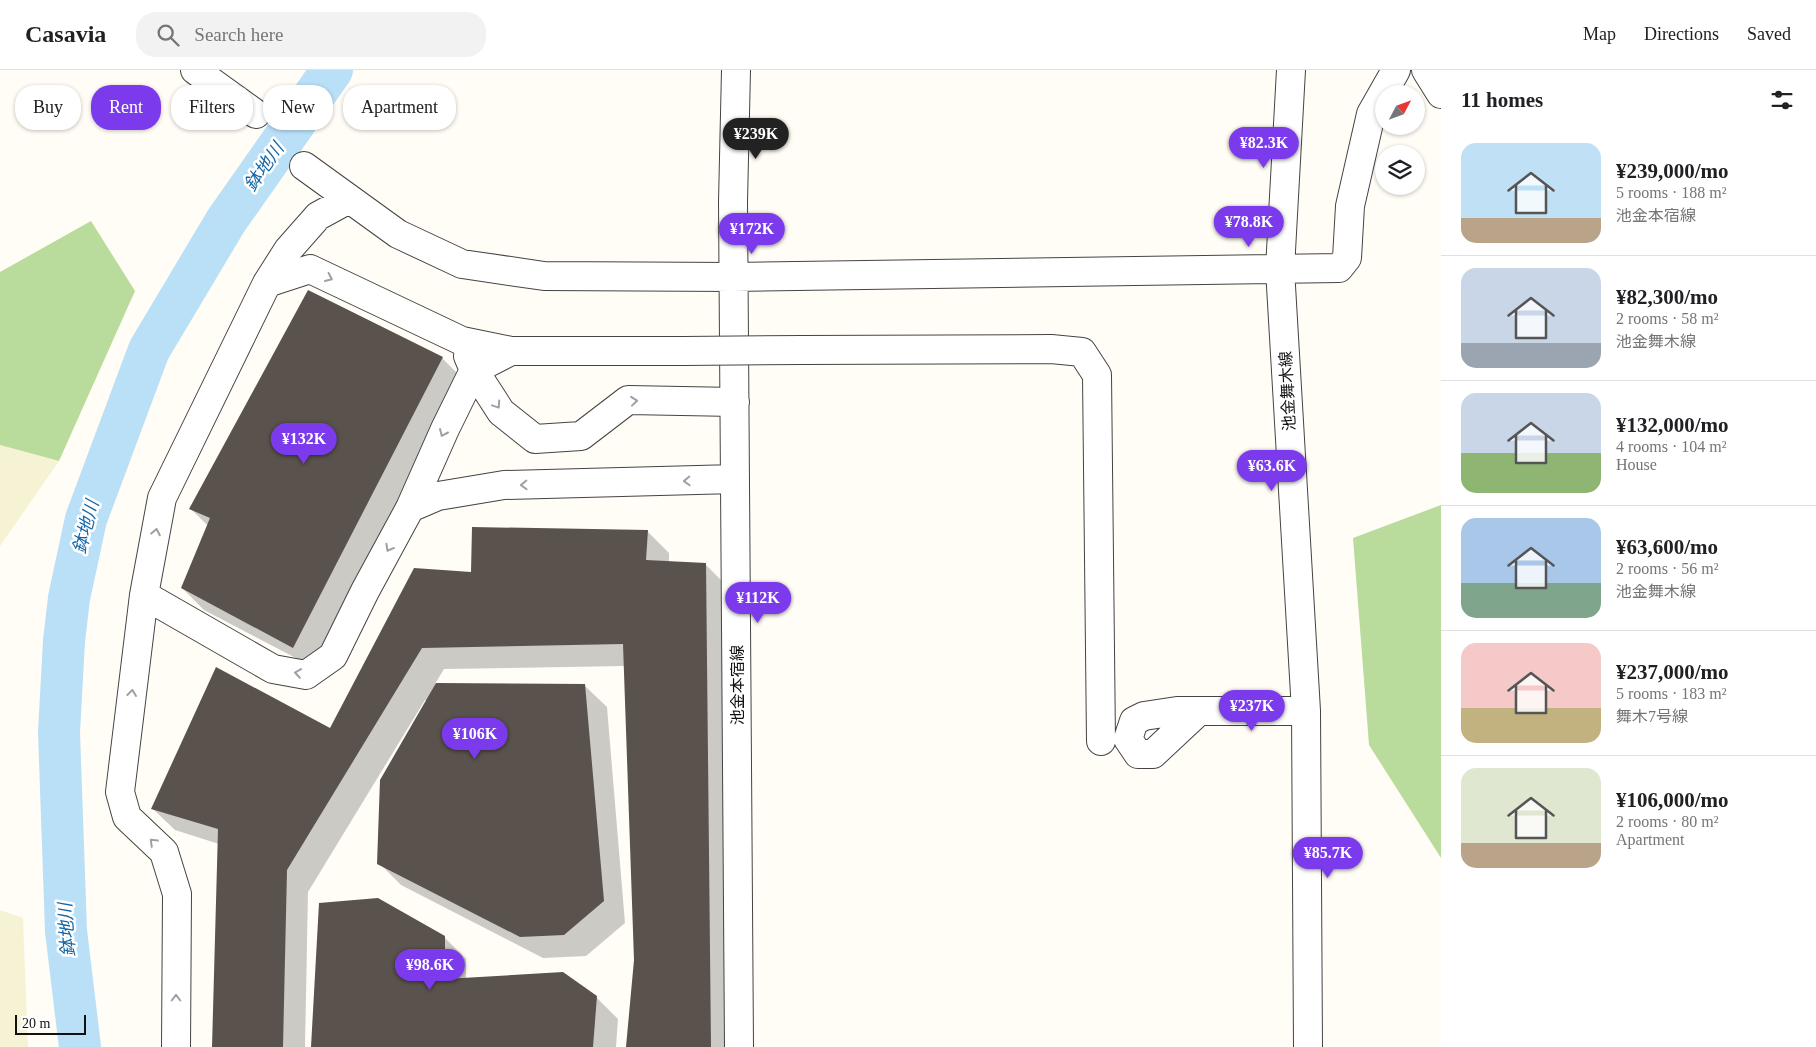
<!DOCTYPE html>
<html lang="en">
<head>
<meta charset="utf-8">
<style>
  body { margin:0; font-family:"Times New Roman","Noto Sans JP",serif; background:#f2f2f2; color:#202124; height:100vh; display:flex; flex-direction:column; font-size:19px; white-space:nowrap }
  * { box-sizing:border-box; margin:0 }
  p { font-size:16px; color:#757577 }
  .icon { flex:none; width:28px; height:28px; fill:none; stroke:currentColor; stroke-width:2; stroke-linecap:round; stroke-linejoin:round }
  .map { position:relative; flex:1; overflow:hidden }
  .sheet { display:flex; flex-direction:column; background:#fff; width:375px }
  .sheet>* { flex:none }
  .hud { position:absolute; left:15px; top:15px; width:475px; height:45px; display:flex; gap:10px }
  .needle { width:32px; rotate:49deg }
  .controls { position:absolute; left:1375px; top:15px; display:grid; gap:10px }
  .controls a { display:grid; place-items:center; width:50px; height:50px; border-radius:50%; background:#fff; box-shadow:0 1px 4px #0004; font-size:25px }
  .scale { position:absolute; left:15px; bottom:12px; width:71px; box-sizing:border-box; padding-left:5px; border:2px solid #111; border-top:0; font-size:14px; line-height:18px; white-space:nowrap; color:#111; -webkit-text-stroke:4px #fff; paint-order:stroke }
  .price { position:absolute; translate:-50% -42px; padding:0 11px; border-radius:18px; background:#7c3aed; color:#fff; font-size:16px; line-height:32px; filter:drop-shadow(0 1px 2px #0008) }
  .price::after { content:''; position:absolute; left:50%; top:30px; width:15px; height:11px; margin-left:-8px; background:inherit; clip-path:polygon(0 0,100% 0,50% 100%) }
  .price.current { background:#222; color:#fff }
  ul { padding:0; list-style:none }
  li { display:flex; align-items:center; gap:15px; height:125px; padding:0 20px }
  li+li { border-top:1px solid #e0e0e0 }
  li span { display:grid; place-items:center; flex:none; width:140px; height:100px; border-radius:15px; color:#555 }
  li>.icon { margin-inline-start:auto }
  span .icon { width:60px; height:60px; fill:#fffc; stroke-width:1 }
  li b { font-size:21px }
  h2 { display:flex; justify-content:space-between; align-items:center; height:60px; padding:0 20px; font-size:21px }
  .pill { padding:0 18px; border-radius:20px; background:#fff; box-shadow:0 1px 4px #0004; font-size:18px; line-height:45px }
  .pill.current { background:#7c3aed; color:#fff }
  header { display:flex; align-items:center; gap:30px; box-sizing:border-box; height:70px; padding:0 25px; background:#fff; border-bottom:1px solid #e0e0e0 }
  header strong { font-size:24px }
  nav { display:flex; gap:28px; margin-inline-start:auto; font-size:18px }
  .search { width:350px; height:45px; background:#f2f2f2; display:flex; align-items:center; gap:12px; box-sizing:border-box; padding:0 18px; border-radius:20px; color:#757577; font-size:19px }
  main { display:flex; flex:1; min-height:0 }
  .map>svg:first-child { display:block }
  .farmland { fill:#f6f3d4 }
  .forest { fill:#b9dc9c }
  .shadow { fill:#0003 }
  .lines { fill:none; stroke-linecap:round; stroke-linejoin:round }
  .river { stroke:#b9e0f7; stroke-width:42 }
  .building { fill:#5a524d }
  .minor-casing { stroke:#444; stroke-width:30 }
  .minor { stroke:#fff; stroke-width:28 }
  .minor-bridge-casing { stroke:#444; stroke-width:30; stroke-linecap:butt }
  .minor-bridge { stroke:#fff; stroke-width:28 }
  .oneway { stroke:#a0a0a0 }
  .labels { text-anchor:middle; stroke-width:5; stroke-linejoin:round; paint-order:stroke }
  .street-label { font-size:16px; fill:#111; stroke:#fff }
  .water-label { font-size:18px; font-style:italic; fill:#1768a6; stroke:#fff }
</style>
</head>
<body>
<header>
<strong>Casavia</strong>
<div class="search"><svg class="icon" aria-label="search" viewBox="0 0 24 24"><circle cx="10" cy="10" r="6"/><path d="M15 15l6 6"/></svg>Search here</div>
<nav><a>Map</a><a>Directions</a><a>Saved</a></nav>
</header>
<main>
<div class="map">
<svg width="1441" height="977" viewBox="0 0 1441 977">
  <rect width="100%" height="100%" fill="#fffdf5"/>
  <!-- farmland -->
  <path class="farmland" d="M0,375L59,391L0,476Z
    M0,840L23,848L28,977H0Z"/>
  <!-- forest -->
  <path class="forest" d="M91,151L135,221L59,391L0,375V202Z
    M1441,435V788L1369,675L1353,468Z"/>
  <!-- shadow -->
  <path class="shadow" d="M309,221L442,288L464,310L315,598L204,540L182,518L208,456L191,439Z
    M647,461L669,483V492L705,494L727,516L732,977H628L636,891L625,596L444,599L435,614L585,616L607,637L625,853L586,886L543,888L401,815L379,793L427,631L425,630L308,822L305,977H213L219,774L175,760L153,739L330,659L472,503Z
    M444,867L466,889V909L596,927L618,949L616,977H312Z"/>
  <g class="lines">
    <!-- river -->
    <path class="river" d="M80,977L66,861L59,662L64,571L69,528L86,449L149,280L226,151L332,0"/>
  </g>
  <!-- building -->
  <path class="building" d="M308,220L443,287L293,578L181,518L210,448L189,439Z
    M472,457L648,460L646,490L706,493L711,977H626L634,890L623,574L422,578L287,800L283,977H212L218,759L151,739L216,597L330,658L414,498L471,502Z
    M436,613L585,614L604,831L564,865L520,867L377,794L380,710Z
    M378,828L445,866V909L563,902L597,926L593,977H311L319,833Z"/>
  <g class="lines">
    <!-- minor casing -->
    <g class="minor-casing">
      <path id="minor" d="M195,0L256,44
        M736,0L733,132L739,977
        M1291,0L1280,199L1306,641L1308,977
        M1426,0L1441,24
        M304,96L398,164L462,194L544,206L734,207L1339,198L1347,188L1350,136L1371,44L1396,0
        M267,213L310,199L462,271L511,281H683
        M802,280L1051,279L1082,282L1097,305L1101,671
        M511,281L474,300L501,342L535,369L581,366L628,330L735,332
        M410,438L445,359L474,300L468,286
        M144,525L273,599L306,605L333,586L365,521L410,438L438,426L504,415L735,409
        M1177,641H1199L1153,684H1138L1128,669L1134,651L1144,646Z
        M1199,641H1306
        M176,977L177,824L164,782L127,747L120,722L144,525L162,428L267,213L288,180L318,146L349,129"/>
    </g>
    <!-- minor -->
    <use href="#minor" class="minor"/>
    <!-- minor-bridge casing -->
    <g class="minor-bridge-casing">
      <path id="minor-bridge" d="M683,281L802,280"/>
    </g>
    <!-- minor-bridge -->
    <use href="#minor-bridge" class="minor-bridge"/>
  </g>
  <!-- one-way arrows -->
  <defs><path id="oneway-chevron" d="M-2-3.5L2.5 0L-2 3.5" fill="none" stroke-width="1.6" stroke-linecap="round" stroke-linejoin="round" transform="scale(1.25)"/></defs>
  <g class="oneway">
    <use href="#oneway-chevron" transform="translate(329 208) rotate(25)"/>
    <use href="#oneway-chevron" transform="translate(634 331) rotate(-6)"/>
    <use href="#oneway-chevron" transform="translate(497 335) rotate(56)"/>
    <use href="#oneway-chevron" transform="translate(443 363) rotate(114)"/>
    <use href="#oneway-chevron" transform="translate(687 411) rotate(178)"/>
    <use href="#oneway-chevron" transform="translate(524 415) rotate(178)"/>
    <use href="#oneway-chevron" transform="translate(156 462) rotate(-79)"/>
    <use href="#oneway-chevron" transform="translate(389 478) rotate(119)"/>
    <use href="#oneway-chevron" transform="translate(298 603) rotate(-172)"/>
    <use href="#oneway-chevron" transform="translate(132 623) rotate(-83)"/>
    <use href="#oneway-chevron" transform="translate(153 772) rotate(-136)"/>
    <use href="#oneway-chevron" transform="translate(176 928) rotate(-90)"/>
  </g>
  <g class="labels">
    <!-- street labels -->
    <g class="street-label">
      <text transform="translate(1287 321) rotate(-93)" y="6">池金舞木線</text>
      <text transform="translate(737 615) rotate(-90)" y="6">池金本宿線</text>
    </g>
    <!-- water labels -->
    <g class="water-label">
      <text transform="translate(264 97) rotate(-55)" y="6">鉢地川</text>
      <text transform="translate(86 457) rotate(-75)" y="6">鉢地川</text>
      <text transform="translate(67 860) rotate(-94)" y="6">鉢地川</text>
    </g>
  </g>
</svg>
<div class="controls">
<a><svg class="needle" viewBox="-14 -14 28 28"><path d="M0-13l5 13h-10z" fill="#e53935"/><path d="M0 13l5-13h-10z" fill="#757577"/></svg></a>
<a><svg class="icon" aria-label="layers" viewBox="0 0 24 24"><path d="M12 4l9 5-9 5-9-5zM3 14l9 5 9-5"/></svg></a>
</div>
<div class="scale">20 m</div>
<b class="price current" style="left:756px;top:90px">¥239K</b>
<b class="price" style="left:1264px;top:99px">¥82.3K</b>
<b class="price" style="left:1249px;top:178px">¥78.8K</b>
<b class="price" style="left:752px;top:185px">¥172K</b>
<b class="price" style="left:304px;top:395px">¥132K</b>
<b class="price" style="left:1272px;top:422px">¥63.6K</b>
<b class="price" style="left:758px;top:554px">¥112K</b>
<b class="price" style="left:1252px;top:662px">¥237K</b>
<b class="price" style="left:475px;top:690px">¥106K</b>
<b class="price" style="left:1328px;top:809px">¥85.7K</b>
<b class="price" style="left:430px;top:921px">¥98.6K</b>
<div class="hud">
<a class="pill">Buy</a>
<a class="pill current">Rent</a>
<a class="pill">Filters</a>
<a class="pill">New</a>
<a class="pill">Apartment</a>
</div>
</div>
<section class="sheet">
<h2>11 homes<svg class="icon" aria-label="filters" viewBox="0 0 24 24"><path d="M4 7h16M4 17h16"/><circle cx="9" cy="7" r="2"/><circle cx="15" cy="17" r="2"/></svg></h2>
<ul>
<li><span style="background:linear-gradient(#bfe0f5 75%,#b9a48a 0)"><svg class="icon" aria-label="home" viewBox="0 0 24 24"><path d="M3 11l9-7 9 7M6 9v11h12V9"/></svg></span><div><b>¥239,000/mo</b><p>5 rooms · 188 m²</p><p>池金本宿線</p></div></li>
<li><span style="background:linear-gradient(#c9d6e8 75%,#9aa5b1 0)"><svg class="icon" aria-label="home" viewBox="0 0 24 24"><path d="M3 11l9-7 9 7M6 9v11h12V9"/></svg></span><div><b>¥82,300/mo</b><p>2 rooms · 58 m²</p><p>池金舞木線</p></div></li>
<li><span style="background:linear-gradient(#c9d6e8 60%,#8fb573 0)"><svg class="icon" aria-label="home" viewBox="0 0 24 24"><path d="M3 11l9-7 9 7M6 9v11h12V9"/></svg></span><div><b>¥132,000/mo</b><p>4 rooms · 104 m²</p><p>House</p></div></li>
<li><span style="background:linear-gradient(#a9c7e8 65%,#7fa58c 0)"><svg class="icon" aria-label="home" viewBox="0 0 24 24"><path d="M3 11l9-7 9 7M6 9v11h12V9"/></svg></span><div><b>¥63,600/mo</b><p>2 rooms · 56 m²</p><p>池金舞木線</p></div></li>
<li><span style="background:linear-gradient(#f6c9c9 65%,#c2b280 0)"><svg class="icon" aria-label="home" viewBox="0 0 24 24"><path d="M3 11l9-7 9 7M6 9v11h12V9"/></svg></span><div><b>¥237,000/mo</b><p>5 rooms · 183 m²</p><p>舞木7号線</p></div></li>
<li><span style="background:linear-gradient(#dfe7d0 75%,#b9a48a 0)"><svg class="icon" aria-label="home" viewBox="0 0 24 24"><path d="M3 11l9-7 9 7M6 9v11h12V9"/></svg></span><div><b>¥106,000/mo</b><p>2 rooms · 80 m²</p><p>Apartment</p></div></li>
</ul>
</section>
</main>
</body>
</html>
